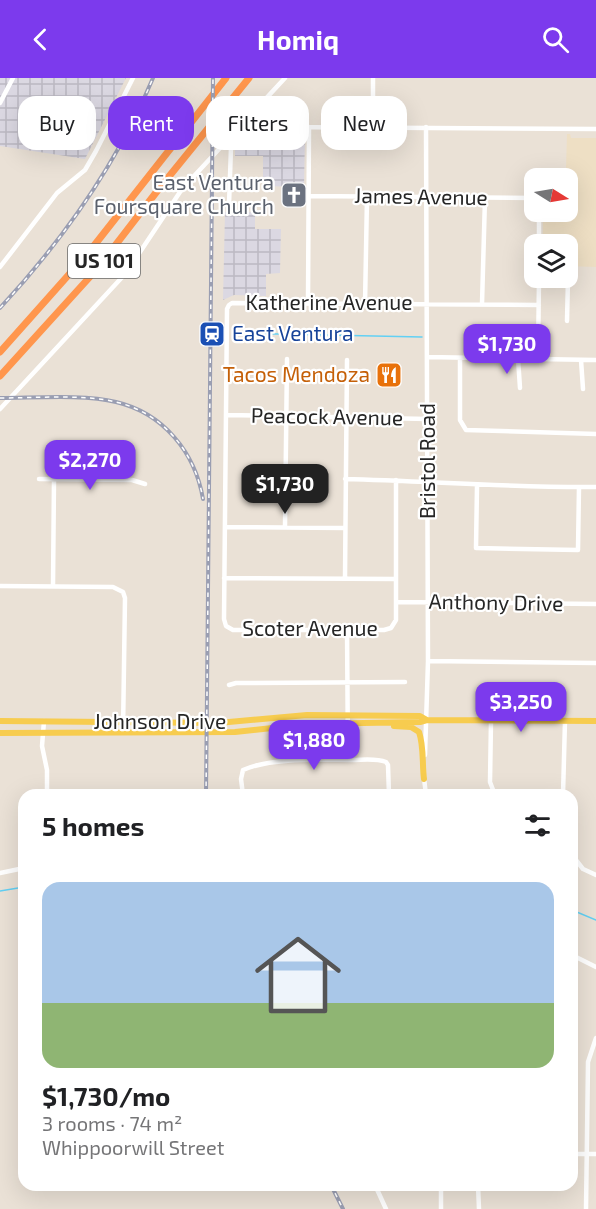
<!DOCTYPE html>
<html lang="en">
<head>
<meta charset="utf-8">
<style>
  body { margin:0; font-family:"Exo 2",sans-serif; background:#f6f6f6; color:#202124; height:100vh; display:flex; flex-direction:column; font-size:22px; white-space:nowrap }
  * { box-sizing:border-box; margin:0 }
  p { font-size:20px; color:#757577 }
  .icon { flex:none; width:33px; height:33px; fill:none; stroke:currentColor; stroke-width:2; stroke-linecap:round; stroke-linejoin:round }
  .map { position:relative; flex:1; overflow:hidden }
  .side { position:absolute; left:18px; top:711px; width:560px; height:402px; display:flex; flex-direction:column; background:#fff; border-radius:18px; box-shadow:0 6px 24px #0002 }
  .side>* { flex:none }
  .top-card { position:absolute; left:18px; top:18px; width:561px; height:54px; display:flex; gap:12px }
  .needle { width:39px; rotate:101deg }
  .controls { position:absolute; left:524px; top:90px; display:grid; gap:12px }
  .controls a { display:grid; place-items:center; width:54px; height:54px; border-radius:12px; background:#fff; box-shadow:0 6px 24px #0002; font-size:30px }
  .price { position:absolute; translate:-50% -51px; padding:0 14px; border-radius:12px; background:#7c3aed; color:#fff; font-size:20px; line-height:39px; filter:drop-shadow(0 2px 3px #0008) }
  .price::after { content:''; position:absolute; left:50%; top:36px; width:18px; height:14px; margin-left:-9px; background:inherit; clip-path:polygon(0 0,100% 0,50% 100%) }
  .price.active { background:#222; color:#fff }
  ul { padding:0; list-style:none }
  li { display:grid; align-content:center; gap:12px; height:318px; padding:0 24px }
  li+li { border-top:2px solid #e0e0e0 }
  li span { display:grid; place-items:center; height:186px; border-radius:18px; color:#555 }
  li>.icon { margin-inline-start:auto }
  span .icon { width:108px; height:108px; fill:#fffc; stroke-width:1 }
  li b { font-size:26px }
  h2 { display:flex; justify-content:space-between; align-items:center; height:72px; padding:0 24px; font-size:26px }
  .chip { padding:0 21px; border-radius:18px; background:#fff; box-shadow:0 6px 24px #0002; font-size:21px; line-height:54px }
  .chip.active { background:#7c3aed; color:#fff }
  header { display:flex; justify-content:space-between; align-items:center; height:78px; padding:0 24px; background:#7c3aed; color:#fff; font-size:27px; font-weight:700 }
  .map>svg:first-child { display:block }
  .industrial { fill:url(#industrial-grid) }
  .education { fill:#eedfc4 }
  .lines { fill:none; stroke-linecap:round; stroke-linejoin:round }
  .stream { stroke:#62d0f4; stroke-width:1.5 }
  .minor { stroke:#fff; stroke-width:4.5 }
  .major { stroke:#f7cc4f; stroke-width:6 }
  .highway { stroke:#ff964d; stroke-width:7 }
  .rail-casing { stroke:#9a9eb2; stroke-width:4 }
  .rail { stroke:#fff; stroke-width:1.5; stroke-dasharray:4.5; stroke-linecap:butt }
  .labels { text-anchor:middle; stroke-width:4.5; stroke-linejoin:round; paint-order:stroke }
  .shield { fill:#fff; stroke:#676767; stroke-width:1.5 }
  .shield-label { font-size:20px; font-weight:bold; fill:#262626 }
  .worship-label { font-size:21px; fill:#5b616d; stroke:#fff; text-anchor:end }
  .street-label { font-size:21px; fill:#262626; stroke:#fff }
  .transit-label { font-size:21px; fill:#164399; stroke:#fff; text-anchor:start }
  .food-label { font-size:21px; fill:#c56008; stroke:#fff; text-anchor:end }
</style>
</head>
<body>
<header><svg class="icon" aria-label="back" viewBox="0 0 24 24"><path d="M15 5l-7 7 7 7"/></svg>Homiq<svg class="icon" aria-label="search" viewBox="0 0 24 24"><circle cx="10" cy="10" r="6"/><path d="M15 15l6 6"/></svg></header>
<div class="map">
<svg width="596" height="1131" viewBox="0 0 596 1131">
  <defs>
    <pattern id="industrial-grid" width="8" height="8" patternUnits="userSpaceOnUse" patternTransform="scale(1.5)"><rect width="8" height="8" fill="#dbd8e2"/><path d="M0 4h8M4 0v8" fill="none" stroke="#bcb9c2"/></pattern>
  </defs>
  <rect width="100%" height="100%" fill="#eae1d6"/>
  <!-- industrial -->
  <path class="industrial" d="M0,0H126L85,81L0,68Z
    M242,53L303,54L305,56L304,109L263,108V78H235V60L237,56Z
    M225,134H255V151H281L280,195L266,196V218L234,217L223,222Z"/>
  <!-- education -->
  <path class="education" d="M567,56H570L571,60H596V189L567,188V166H543V134H567V100H544V91H566Z"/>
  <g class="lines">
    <!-- stream -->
    <path class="stream" d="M233,255L422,259
      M0,813L24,809
      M572,832L596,842"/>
    <!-- minor -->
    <path class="minor" d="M0,25L13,0
      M247,41L257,47L273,49L596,51
      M373,49V0
      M229,61L231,69L229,127
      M309,118L534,120
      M539,166V134
      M0,189L57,115L85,92L96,73L133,0
      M557,200H568L567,243
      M308,225L309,49
      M482,226L485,120
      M365,227L367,119
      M427,279L596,282
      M460,280V342L466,352L596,356
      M518,280L520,310
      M538,281L539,200
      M581,282L583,311
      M0,331L126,195L182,111L285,0
      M226,337L428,341
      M39,401L132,402L145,406
      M345,401C429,403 512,410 596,409
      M396,402V542L391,550L384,552H233L226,548L224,541L227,231L229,227L232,225L539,227
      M477,408L476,470L578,472L579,409
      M285,448L287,281
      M225,449L345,450
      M224,500L396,501
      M345,500L347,282
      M0,508L113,509L123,514L125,520L123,654
      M53,508L54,401
      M396,524L596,526
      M347,551L348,682
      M428,583L596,585
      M229,607L236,605L405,604
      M44,643L42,668L47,692V717
      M491,643L490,704L495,717
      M425,677L428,583L426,49
      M424,700L426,717
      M243,717L241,701L243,692C272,679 321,682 352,682C363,682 376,680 386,684L388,687L389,717
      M563,717L565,643
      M572,777L583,791L596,797
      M0,795L24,790
      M572,877L596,889
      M572,1076H596
      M375,1107L386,1131
      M441,1107V1131
      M478,1107L479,1131
      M586,1131L588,984L596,960"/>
    <!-- major -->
    <path class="major" d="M0,643L218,645L307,637L420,638L427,642
      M394,648L411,649L419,654C424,668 422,686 424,701
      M0,655L235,654L308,646L420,644L427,642L596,643"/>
    <!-- highway -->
    <path class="highway" d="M0,274L89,174L226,0
      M0,298L97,191L158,112L249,0"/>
    <!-- rail casing -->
    <g class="rail-casing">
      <path id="rail" d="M0,230C63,162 117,86 153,0
        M0,320C34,320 84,316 116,324C163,335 195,374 203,421
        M206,717L213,0
        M331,1107L343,1131"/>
    </g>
    <!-- rail -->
    <use href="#rail" class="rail"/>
  </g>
  <!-- icons -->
  <defs>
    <g id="church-square" transform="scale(1.35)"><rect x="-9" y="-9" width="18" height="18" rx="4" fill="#6b7280" stroke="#fff"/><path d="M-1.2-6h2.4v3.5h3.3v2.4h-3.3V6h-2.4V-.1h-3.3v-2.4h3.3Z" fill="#fff"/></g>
    <g id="station-square" transform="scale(1.35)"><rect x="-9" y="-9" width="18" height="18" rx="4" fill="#1a4fb4" stroke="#fff"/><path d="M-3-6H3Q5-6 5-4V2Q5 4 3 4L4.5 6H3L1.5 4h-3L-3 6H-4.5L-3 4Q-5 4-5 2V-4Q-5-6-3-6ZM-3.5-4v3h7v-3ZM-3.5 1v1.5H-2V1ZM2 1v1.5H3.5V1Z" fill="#fff"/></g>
    <g id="restaurant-square" transform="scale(1.35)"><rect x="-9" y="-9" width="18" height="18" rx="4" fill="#e8710a" stroke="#fff"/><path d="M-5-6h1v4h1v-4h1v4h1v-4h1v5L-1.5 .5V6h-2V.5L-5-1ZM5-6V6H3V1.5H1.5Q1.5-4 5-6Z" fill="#fff"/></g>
  </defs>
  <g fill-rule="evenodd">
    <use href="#church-square" x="294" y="117"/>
    <use href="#station-square" x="212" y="256"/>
    <use href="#restaurant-square" x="389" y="297"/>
  </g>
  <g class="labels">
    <!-- shield labels -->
    <rect class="shield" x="68" y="166" width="72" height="34" rx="4.5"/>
    <g class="shield-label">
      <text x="104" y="190">US 101</text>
    </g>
    <!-- worship labels -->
    <g class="worship-label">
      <text x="274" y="112">East Ventura<tspan x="274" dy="24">Foursquare Church</tspan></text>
    </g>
    <!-- street labels -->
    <g class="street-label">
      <text transform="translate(421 119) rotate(1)" y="7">James Avenue</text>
      <text x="329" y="232">Katherine Avenue</text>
      <text transform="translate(327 339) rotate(1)" y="7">Peacock Avenue</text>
      <text transform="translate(428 383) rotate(-90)" y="7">Bristol Road</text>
      <text transform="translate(496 525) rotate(1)" y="7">Anthony Drive</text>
      <text x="310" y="558">Scoter Avenue</text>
      <text x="160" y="651">Johnson Drive</text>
    </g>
    <!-- transit labels -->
    <g class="transit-label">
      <text x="232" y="263">East Ventura</text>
    </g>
    <!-- food labels -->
    <g class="food-label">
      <text x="370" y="304">Tacos Mendoza</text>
    </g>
  </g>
</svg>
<div class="controls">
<a><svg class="needle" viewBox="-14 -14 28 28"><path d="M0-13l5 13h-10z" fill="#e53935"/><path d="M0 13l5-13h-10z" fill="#757577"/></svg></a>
<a><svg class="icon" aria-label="layers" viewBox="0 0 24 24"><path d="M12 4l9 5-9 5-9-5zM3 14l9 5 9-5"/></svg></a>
</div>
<b class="price" style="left:507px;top:297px">$1,730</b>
<b class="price" style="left:90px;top:413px">$2,270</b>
<b class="price active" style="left:285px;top:437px">$1,730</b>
<b class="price" style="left:521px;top:655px">$3,250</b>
<b class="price" style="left:314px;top:693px">$1,880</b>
<div class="top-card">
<a class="chip">Buy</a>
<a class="chip active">Rent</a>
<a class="chip">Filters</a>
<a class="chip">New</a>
</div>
<section class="side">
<h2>5 homes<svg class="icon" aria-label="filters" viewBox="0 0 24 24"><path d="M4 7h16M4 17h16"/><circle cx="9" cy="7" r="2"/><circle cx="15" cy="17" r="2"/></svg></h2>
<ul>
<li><span style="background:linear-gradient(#a9c7e8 65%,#8fb573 0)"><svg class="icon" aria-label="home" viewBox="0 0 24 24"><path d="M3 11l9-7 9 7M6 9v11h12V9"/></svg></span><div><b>$1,730/mo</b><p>3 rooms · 74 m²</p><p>Whippoorwill Street</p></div></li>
</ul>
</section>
</div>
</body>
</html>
